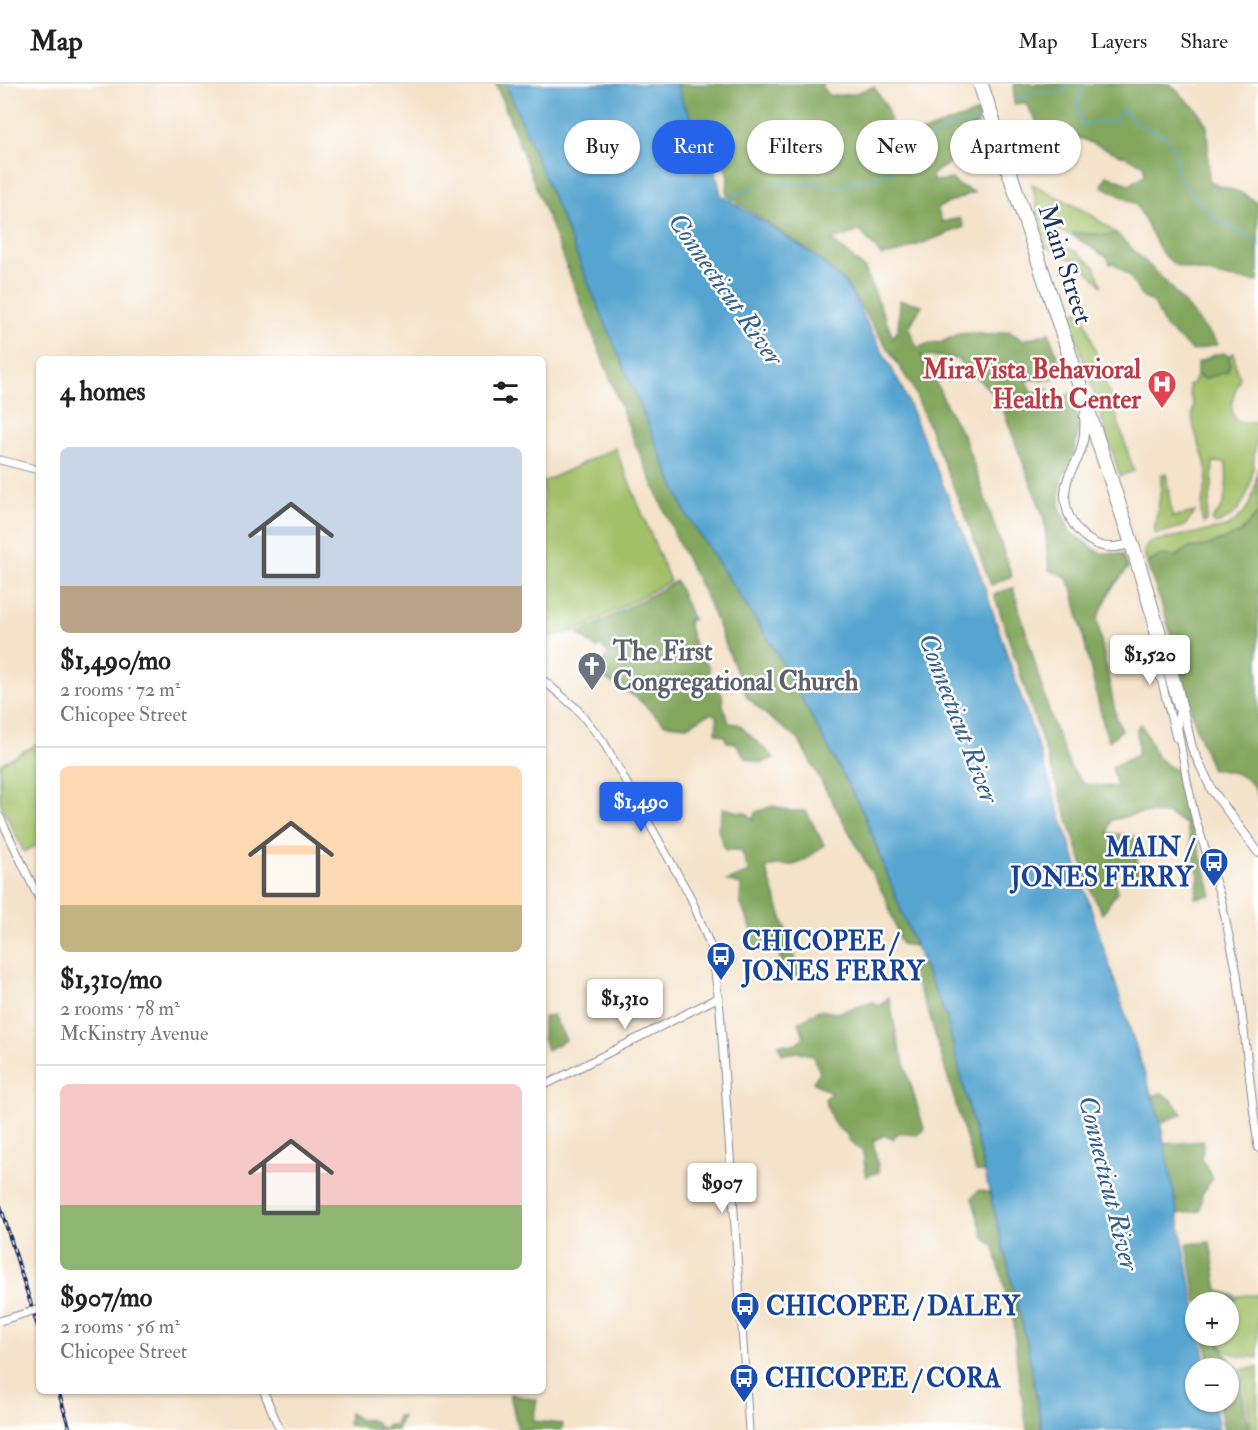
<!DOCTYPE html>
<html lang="en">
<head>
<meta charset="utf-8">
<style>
  body { margin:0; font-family:"IM FELL Double Pica",serif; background:#f6f6f6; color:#222; height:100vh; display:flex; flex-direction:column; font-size:22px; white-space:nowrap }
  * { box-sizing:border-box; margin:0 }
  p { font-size:20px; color:#767676 }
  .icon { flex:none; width:33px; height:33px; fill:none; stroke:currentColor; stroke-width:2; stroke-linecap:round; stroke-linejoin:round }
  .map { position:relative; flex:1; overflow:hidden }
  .sheet { position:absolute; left:36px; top:272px; width:510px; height:1038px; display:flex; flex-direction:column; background:#fff; border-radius:9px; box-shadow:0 2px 4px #0004 }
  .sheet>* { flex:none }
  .top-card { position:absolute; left:564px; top:36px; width:570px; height:54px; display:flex; gap:12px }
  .tools { position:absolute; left:1185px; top:1208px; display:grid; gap:12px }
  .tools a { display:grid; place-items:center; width:54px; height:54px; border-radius:50%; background:#fff; box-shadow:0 2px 4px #0004; font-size:30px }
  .price { position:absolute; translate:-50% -51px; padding:0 14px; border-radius:6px; background:#fff; color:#222; font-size:20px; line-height:39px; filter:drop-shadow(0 2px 3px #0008) }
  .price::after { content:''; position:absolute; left:50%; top:36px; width:18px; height:14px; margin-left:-9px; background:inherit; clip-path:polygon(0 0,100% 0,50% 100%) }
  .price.on { background:#2563eb; color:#fff }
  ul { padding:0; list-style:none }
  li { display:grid; align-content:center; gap:12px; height:318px; padding:0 24px }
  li+li { border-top:2px solid #e0e0e0 }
  li span { display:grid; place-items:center; height:186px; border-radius:9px; color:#555 }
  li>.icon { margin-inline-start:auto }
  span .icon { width:108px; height:108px; fill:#fffc; stroke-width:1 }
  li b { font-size:26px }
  h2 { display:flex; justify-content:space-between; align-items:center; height:72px; padding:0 24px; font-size:26px }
  .chip { padding:0 21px; border-radius:27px; background:#fff; box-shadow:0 2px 4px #0004; font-size:21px; line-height:54px }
  .chip.on { background:#2563eb; color:#fff }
  header { display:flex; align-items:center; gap:36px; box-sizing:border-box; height:84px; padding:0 30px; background:#fff; border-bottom:2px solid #e0e0e0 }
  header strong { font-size:28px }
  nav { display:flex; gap:33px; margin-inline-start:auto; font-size:21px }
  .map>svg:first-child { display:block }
  .green { fill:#a2c067; stroke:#5e7862; stroke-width:1.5 }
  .forest { fill:#81a65c; stroke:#4e6a5d; stroke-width:1.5 }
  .water { fill:#57a5d0; stroke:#396a97; stroke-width:1.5 }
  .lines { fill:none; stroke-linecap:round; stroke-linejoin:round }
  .stream { stroke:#57a5d0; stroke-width:1.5 }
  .secondary-casing { stroke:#888894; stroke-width:9 }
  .primary-casing { stroke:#888894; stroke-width:10 }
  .secondary { stroke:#fff; stroke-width:7 }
  .primary { stroke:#fff; stroke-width:8 }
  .rail-casing { stroke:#1b2f5e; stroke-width:4 }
  .rail { stroke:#fff; stroke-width:1.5; stroke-dasharray:4.5; stroke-linecap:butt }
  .secondary-bridge-casing { stroke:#888894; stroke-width:9; stroke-linecap:butt }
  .secondary-bridge { stroke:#fff; stroke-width:7 }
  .labels { text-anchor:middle; stroke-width:5; stroke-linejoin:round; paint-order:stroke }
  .street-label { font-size:26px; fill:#1b2f5e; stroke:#fff }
  .health-label { font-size:26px; font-weight:bold; fill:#be3a42; stroke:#fff; text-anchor:end }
  .worship-label { font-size:26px; font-weight:bold; fill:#5b616d; stroke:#fff; text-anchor:start }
  .transit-label { font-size:26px; font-weight:bold; fill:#164399; stroke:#fff; text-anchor:start }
  .water-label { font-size:27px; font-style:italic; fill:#335e8c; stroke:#fff }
</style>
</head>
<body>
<header>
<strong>Map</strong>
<nav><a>Map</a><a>Layers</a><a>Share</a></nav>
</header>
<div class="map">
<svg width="1258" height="1346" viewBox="0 0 1258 1346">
  <rect width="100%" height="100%" fill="#fff"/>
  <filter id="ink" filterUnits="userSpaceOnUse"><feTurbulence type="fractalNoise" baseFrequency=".0167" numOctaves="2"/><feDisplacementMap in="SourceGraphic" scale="12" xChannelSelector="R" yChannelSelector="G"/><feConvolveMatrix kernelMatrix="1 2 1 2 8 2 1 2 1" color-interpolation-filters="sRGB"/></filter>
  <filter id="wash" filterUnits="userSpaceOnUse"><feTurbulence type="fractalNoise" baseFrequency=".008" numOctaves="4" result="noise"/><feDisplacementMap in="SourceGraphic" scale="24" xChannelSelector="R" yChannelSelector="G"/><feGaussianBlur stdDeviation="1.35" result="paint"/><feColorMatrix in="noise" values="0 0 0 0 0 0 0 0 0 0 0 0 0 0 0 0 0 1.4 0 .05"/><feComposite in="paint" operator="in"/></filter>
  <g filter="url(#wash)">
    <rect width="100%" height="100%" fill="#f4e2c9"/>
    <!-- green -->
    <path class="green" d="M1032,100L1090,130L1116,149L1105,151L1081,149L1072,151L1058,148L1056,160L1075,167L1095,183L1102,202L1081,180L1044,162L1034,131L1038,127Z
      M1082,226L1134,387L1120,392L1069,230Z
      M1234,269L1236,286L1240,293C1235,307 1226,326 1237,338H1255L1258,342C1251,379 1258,427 1215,440L1212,437C1214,431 1217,430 1221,425C1228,413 1227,392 1226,379L1213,378L1212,403L1207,430V437L1204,439C1196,430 1208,402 1207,389C1205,367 1187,342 1194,321L1190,312L1189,301L1192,300L1197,291L1200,294L1227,288L1230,281L1229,272Z
      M615,364L670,497L579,546L543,554V398Z
      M1258,383V429L1239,450L1206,462L1188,464L1177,472L1161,471L1147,480L1144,467L1149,458L1227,443C1252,427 1255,410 1258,383Z
      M1166,389L1172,433L1195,428L1185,442L1158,450L1154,449V446L1161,406V391Z
      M39,659V760L24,768L0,718V680Z
      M1248,1211H1258V1274L1240,1272L1225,1267L1220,1258L1222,1251H1228C1229,1235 1228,1225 1238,1212Z
      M1258,1283V1346H1251L1243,1285Z"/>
    <!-- forest -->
    <path class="forest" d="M496,0H506L686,430L773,562L863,728L915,862L901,860L886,815L798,655L770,634L747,613L708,517L681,464L635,359Z
      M677,0H824L822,2L830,12L853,10L874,3L887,24L892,47L897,50L915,51L978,28V41L970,44L954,61L967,68L932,90L933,97L952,95L958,101L974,108L937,124L942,138L960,134L964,143L894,170L882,172L860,147L832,156L865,185L893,254L898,246L900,216L922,221L909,243L917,264L930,259L942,258L958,250L974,249L988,251L1010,247L1022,256L1049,249L1064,290L1050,296H1027L1031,309L1048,304L1053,318L1072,309L1079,341L1074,370L1061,396L1060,423L1070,448L1100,469L1123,470L1128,484L1112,504L1097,535L1116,633L1122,646L1109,657L1104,643L1072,503L1065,492L1049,486L1044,434L999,315L957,275L921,271C938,296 945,326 963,350L1012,492L991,501L965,431L912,302L846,200L813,170L727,111L728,89L683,20Z
      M1014,0H1170L1198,27L1207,41L1209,96L1219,102L1240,108L1258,119V198L1229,194L1175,181L1162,169L1136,120L1102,102L1107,91L1130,101L1145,90L1143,80L1070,50L1052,54L1039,49L1035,34L1025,19L1014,20Z
      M1073,149L1105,151L1116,149L1165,197L1218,260L1193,267L1165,243L1154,219L1141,212L1130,192L1114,179L1110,180L1108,174L1072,151Z
      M1223,269L1229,272L1230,281L1227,288L1204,295L1197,291V279L1214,271Z
      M1258,429V712C1250,691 1233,686 1212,686L1196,644L1166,533L1147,480L1161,471L1177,472L1188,464L1206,462L1239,450Z
      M676,497L693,536H688C692,558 695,567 709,583V597L722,610L723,621L729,639L738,640L774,674L762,679L746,674L736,659L727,658L724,652L716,649L717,633L711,629L687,642L665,640L637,614L608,596L598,593L593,588L609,570L601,561L597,564L578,550Z
      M1013,504L1052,637L1070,683L1084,700L1117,703L1112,683L1138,671L1137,644L1141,640L1158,674L1176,687L1212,811L1195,814L1199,792L1186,740L1168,730L1141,729L1111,736L1108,749L1134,752L1139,795L1132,784H1117L1115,793L1117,808L1102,830L1092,809L994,510Z
      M773,722L790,727H806L824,761C815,768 802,781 790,781C776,782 780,778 766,785L801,891L786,895L778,866L753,867L752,846L740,818L741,801L727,797L749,788L741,766H725L718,745L723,724L748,730L753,736L756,728Z
      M908,878L923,881L946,932L985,1088H976L930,933Z
      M889,913L898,959L924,1045L917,1051L898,1049L893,1055L884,1051L873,1057L879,1088L866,1092L863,1068L850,1057L846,1049C833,1044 829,1028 825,1015L831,1009L813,998L820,988L812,971L799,968L782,970L779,960H796L804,953L799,938L819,926L836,929L873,918L879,922Z
      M553,931L566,956L547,966L543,954V934Z
      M1162,1009L1172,1016L1182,1030L1160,1039L1152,1012Z
      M1203,1057L1202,1076L1213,1094L1202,1110L1200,1127L1178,1130L1164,1060Z
      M979,1106L990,1109L1027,1259L1042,1346H1027L1017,1279L1014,1239L994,1163L984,1154L972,1114Z
      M1210,1158L1218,1206L1235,1212L1229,1229L1228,1218H1197L1187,1160Z
      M1204,1251H1220L1218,1257L1225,1270L1240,1286L1248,1346H1224L1218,1317H1228V1284H1211Z
      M510,1310L537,1316L533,1337L563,1340L562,1346H518Z
      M349,1329L360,1336H370L377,1339L378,1343L384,1344L388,1341H395L397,1332H402L397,1346H375L348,1341Z"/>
    <!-- water -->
    <path class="water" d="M506,0H677L683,20L710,63L721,111L813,170L846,200L902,304L978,484L1053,708L1160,1037L1195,1222L1196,1251H1201L1207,1284H1196V1317H1214L1219,1346H1042L1027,1259L946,932L915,862L863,728L773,562L686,430L597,220Z"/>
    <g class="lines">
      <!-- stream -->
      <path class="stream" d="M1083,0L1077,20L1082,41L1097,37L1116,38L1120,27L1124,26L1134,38L1164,52L1176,67V87L1188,106L1211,131L1258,160
        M1018,14C1037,3 1048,14 1067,5V0
        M724,115L755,104L786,99L841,102L892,88L901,70L950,44L980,36"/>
    </g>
  </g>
  <g filter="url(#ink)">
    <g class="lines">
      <!-- secondary casing -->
      <g class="secondary-casing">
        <path id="secondary" d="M0,376L39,386
          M1152,545L1160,591L1176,654
          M543,596L576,624L603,657L691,814L712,866L720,926L749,1346
          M1181,619L1178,634V646L1187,697L1195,733L1221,815L1237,889L1258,1064
          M0,733L39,815
          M543,1002L719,913
          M263,1306L280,1346"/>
      </g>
      <!-- primary casing -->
      <g class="primary-casing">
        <path id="primary" d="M977,0L1129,460L1178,623
          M984,0L1142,482L1178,604L1192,664L1212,706L1258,768
          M1084,332C1085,344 1084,357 1080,369C1077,378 1071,385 1068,394C1060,417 1069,443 1089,456C1102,465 1115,465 1129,460"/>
      </g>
      <!-- secondary -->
      <use href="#secondary" class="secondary"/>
      <!-- primary -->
      <use href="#primary" class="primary"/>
      <!-- rail casing -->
      <g class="rail-casing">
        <path id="rail" d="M0,1121L39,1246
          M58,1306L70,1346"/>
      </g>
      <!-- rail -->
      <use href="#rail" class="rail"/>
      <!-- secondary-bridge casing -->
      <g class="secondary-bridge-casing">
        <path id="secondary-bridge" d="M0,1237L39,1225"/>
      </g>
      <!-- secondary-bridge -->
      <use href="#secondary-bridge" class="secondary-bridge"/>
    </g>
  </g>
  <!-- icons -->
  <defs>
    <g id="hospital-pin" transform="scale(1.5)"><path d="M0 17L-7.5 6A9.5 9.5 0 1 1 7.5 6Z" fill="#e0444e" stroke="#fff"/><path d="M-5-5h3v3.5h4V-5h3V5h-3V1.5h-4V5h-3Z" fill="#fff"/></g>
    <g id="church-pin" transform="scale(1.5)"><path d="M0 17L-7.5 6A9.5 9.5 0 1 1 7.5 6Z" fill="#6b7280" stroke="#fff"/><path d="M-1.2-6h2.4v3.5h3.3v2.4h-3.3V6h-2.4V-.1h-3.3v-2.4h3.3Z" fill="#fff"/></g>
    <g id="bus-pin" transform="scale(1.5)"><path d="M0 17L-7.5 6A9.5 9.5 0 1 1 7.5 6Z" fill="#1a4fb4" stroke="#fff"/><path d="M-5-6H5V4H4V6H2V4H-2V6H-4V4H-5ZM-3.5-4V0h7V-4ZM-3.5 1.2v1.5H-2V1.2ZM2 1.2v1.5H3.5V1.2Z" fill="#fff"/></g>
  </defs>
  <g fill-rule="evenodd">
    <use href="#hospital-pin" x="1162" y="300"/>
    <use href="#church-pin" x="592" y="582"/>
    <use href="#bus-pin" x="1214" y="778"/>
    <use href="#bus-pin" x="721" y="872"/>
    <use href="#bus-pin" x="745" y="1222"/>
    <use href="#bus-pin" x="744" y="1294"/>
  </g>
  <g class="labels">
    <!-- street labels -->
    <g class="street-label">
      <text transform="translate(1066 180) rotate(72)" y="9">Main Street</text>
    </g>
    <!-- health labels -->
    <g class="health-label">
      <text x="1141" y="294">MiraVista Behavioral<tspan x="1141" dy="30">Health Center</tspan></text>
    </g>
    <!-- worship labels -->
    <g class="worship-label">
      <text x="613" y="576">The First<tspan x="613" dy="30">Congregational Church</tspan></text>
    </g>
    <!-- transit labels -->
    <g class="transit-label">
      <text x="1193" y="772" text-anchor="end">MAIN /<tspan x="1193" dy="30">JONES FERRY</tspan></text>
      <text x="742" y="866">CHICOPEE /<tspan x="742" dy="30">JONES FERRY</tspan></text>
      <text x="766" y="1231">CHICOPEE / DALEY</text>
      <text x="765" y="1303">CHICOPEE / CORA</text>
    </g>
    <!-- water labels -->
    <g class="water-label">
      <text transform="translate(726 205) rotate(55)" y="9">Connecticut River</text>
      <text transform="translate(959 634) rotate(69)" y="9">Connecticut River</text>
      <text transform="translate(1109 1099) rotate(76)" y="9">Connecticut River</text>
    </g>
  </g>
</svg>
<div class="tools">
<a>+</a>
<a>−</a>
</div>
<b class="price" style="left:1150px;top:602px">$1,520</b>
<b class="price on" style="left:641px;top:749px">$1,490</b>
<b class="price" style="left:625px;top:946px">$1,310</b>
<b class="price" style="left:722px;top:1130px">$907</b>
<div class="top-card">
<a class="chip">Buy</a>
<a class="chip on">Rent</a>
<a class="chip">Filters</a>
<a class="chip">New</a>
<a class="chip">Apartment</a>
</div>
<section class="sheet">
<h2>4 homes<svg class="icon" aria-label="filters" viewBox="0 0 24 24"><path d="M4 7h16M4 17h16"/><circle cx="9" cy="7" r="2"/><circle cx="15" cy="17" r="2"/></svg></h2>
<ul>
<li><span style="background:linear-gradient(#c9d6e8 75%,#b9a48a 0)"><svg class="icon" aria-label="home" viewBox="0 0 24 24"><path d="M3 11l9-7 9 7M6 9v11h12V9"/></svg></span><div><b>$1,490/mo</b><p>2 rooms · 72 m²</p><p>Chicopee Street</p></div></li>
<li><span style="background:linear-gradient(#ffd9b3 75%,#c2b280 0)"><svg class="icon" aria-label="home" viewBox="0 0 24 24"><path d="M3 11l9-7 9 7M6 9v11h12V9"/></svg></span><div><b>$1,310/mo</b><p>2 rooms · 78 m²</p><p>McKinstry Avenue</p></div></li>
<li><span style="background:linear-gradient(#f6c9c9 65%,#8fb573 0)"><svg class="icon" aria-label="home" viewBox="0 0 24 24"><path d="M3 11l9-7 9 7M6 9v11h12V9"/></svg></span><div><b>$907/mo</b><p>2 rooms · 56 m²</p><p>Chicopee Street</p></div></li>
</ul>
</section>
</div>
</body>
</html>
